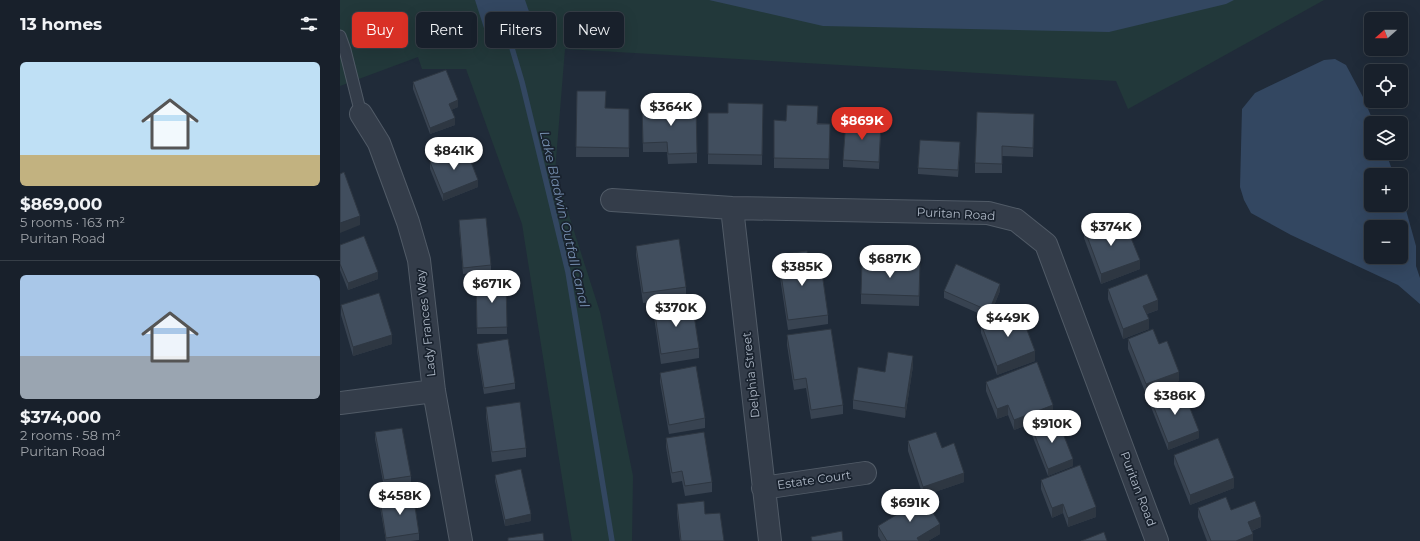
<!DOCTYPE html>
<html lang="en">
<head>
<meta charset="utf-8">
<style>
  body { margin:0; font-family:Montserrat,sans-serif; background:#212833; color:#f1f3f6; height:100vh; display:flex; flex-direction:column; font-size:15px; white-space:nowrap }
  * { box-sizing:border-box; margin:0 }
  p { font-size:13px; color:#9fa3a9 }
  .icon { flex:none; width:22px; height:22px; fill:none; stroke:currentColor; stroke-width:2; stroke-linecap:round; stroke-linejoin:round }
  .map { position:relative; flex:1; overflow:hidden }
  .panel { display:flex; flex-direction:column; background:#18202b; width:340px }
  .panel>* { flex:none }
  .banner { position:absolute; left:12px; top:12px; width:380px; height:36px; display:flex; gap:8px }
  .needle { width:26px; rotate:249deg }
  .buttons { position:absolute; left:1024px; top:12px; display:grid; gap:8px }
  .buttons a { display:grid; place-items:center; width:44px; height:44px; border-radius:6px; background:#18202b; box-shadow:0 4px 16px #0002,0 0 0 1px #363e47; font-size:20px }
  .price { position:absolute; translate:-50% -34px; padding:0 9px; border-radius:14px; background:#fff; color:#222; font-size:13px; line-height:26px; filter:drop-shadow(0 1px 2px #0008) }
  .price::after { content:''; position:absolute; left:50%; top:24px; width:12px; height:9px; margin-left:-6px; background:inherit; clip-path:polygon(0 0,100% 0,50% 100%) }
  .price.active { background:#d93025; color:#fff }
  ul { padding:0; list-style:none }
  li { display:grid; align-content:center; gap:8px; height:212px; padding:0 20px }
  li+li { border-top:1px solid #363e47 }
  li span { display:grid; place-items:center; height:124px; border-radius:6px; color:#555 }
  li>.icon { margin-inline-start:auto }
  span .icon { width:72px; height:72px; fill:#fffc; stroke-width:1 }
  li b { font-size:17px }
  h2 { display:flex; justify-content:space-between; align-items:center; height:48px; padding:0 20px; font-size:17px }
  .chip { padding:0 14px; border-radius:6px; background:#18202b; box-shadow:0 4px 16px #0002,0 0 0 1px #363e47; font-size:14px; line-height:36px }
  .chip.active { background:#d93025; color:#fff }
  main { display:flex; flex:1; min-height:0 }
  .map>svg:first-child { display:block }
  .green { fill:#22383a }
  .water { fill:#334761; fill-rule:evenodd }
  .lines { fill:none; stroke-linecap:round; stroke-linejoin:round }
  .stream { stroke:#334761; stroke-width:5.5 }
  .service-casing { stroke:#515b67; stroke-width:13 }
  .minor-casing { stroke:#515b67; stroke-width:24 }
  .service { stroke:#343d4a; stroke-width:11 }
  .minor { stroke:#343d4a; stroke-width:22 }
  .wall { fill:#384351 }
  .shaded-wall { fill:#2e3742 }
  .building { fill:#414e5e; stroke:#2e3742 }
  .labels { text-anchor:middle; stroke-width:3.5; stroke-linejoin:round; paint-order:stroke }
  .street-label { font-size:12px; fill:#aeb8c6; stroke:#19222e }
  .water-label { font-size:13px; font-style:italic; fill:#758eaf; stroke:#19222e }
</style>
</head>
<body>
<main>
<section class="panel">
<h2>13 homes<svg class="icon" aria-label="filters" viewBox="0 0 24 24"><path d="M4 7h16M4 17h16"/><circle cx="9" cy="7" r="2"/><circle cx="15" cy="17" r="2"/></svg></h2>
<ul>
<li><span style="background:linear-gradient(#bfe0f5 75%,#c2b280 0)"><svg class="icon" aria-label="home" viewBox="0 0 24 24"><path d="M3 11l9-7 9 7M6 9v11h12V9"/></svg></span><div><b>$869,000</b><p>5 rooms · 163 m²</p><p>Puritan Road</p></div></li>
<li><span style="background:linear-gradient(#a9c7e8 65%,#9aa5b1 0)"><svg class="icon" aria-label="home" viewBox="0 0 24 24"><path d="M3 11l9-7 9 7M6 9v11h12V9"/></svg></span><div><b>$374,000</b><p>2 rooms · 58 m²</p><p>Puritan Road</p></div></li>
</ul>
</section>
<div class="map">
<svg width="1080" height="541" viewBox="0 0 1080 541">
  <rect width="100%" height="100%" fill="#202b39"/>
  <!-- green -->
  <path class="green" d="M0,0H984L788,109L776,81L225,49L215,172L260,312L293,476L292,541H232L182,224L126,69H82L78,57L0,86Z"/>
  <!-- water -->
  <path class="water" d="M135,0H185L199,40L150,47Z
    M369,0H894L886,4L769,32L483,26Z
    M995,59L1006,65L1023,97L1034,123H1031V153H1046L1054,175H1031V205H1061V192L1076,246V266L1080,278V304L1058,285L951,235L911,213L904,200L900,187L902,109L915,93L984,60ZM1031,227H1061V257H1031Z"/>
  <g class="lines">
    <!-- stream -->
    <path class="stream" d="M169,38L182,82L228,272L272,541"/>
    <!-- service casing -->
    <g class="service-casing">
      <path id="service" d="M0,36L5,50L21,114"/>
    </g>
    <!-- minor casing -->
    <g class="minor-casing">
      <path id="minor" d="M21,114L39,143L68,222L79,260L94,391L121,541
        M272,200L392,208L648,213L676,220L706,244L817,541
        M392,208L430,541
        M0,403L94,391
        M423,488L525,473"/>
    </g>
    <!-- service -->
    <use href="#service" class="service"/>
    <!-- minor -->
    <use href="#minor" class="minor"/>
  </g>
  <!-- wall -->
  <path class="wall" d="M73,82L118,107L111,110L115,125L90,134L73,89Z
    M237,91L266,108L289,109V157H236Z
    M423,104L422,165L368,164V113H388Z
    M302,106L357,153V163L328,164L327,152H303Z
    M434,120L490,124L489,169L434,168Z
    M694,124L693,157L662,156V173H635V163Z
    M541,129L539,169L503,167V160Z
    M620,149L618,177L578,174V168Z
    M90,162L138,187L103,201L90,169Z
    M119,220L151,265V272L123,274L119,227Z
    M744,228L774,233L800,269L761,284L744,238Z
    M0,245L38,279L8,290L0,270Z
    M296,246L346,287V297L303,303L296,255Z
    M438,255L469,267L488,315V324L448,330L438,264Z
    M580,273L579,306L521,304V294Z
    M166,281L167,334H137L136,282Z
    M768,289L818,310L807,314L809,329L783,339L768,299Z
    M604,291H660L649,318L604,298Z
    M1,305L52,344L13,356L1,315Z
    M314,308L359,348V358L321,364L314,317Z
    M641,324L695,361L657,375L641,333Z
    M447,335L503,405V414L471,419L466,388L454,390L447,345Z
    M788,339L819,344L839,381L806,394L788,349Z
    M137,344L175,383V389L144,394L137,351Z
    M573,366L565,418L513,409V400L545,372Z
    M320,373L365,418V428L329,434L320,382Z
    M646,382L713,415L674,430L668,415L657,419L646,391Z
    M811,400L859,438L828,450L811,407Z
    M146,407L186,448V457L152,462L146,417Z
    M692,428L733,466L708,476L692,435Z
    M35,432L71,476V482L44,487L35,439Z
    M326,438L372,482V492L345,496L342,481L332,483L326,447Z
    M568,441L602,448L624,482L583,496L568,451Z
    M834,455L894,488L850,505L834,464Z
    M155,475L191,521L165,526L155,481Z
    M701,480L756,517L728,527L723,513L712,518L701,489Z
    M40,500L79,533V540L71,541H46L40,507Z
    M337,504L365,514L384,541H340L337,514Z
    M858,508L891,510L921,527L912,531L913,541H867L858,517Z
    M538,526L600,534L588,541H541L538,536Z"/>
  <!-- shaded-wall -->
  <path class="shaded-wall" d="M118,100V107L109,111V104Z
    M115,118V125L90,134V128Z
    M138,180V187L103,201V194Z
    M20,216V225L0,233V223Z
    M800,260V269L761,284V274Z
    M38,272V279L8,290V283Z
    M660,284V291L649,318V311Z
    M818,300V310L803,315V306Z
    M809,319V329L783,339V329Z
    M52,335V344L13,356V347Z
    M695,351V361L657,375V366Z
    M573,356V366L565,418V408Z
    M839,372V381L806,394V384Z
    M668,405V415L657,419V409Z
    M713,405V415L674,430V420Z
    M859,431V438L828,450V443Z
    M733,459V466L708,476V469Z
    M624,473V482L583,496V487Z
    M894,478V488L850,505V495Z
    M723,504V513L712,518V508Z
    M756,507V517L728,527V518Z
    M191,514V521L165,526V520Z
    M921,517V527L908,532V522Z
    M600,524V534L588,541H577V538Z
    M913,534V541H896Z"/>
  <!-- building -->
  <path class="building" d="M106,70L118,100L109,104L115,118L90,128L73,82Z
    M237,91H266L265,108L289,109V148L236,147Z
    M388,103L423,104L422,155L368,154V113H388Z
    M356,105L357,153L328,154L327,142L303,143L302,106Z
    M447,105L478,106L477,124H490L489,159L434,158V120L446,121Z
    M637,112L694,114L693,148L662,146V164L635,163Z
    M506,120L541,122L539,162L503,160Z
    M580,140L620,142L618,170L578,168Z
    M126,149L138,180L103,194L90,162Z
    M4,172L20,216L0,223V174Z
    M146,218L151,265L123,268L119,220Z
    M769,219L774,233L787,228L800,260L761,274L744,228Z
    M24,236L38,272L8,283L0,264V245Z
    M339,239L346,287L303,293L296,246Z
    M467,251L469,267L481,266L488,315L448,320L438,255Z
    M522,261L580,264L579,296L521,294Z
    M616,264L660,284L649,311L604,291Z
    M807,274L818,300L803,306L809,319L783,329L768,289Z
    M166,281L167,327L137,328L136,282Z
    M39,293L52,335L13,347L1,305Z
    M352,302L359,348L321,354L314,308Z
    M679,309L695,351L657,366L641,324Z
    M491,329L503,405L471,410L466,378L454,380L447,335Z
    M813,329L819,344L827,341L839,372L806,384L788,339Z
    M168,339L175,383L144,388L137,344Z
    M548,352L573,356L565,408L513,400L518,367L545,372Z
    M697,362L713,405L674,420L668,405L657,409L646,382Z
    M356,366L365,418L329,425L320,373Z
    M842,388L859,431L828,443L811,400Z
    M180,402L186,448L152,452L146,407Z
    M717,418L733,459L708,469L692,428Z
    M62,428L71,476L44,480L35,432Z
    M364,432L372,482L345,486L342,471L332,473L326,438Z
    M596,432L602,448L614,443L624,473L583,487L568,441Z
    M878,438L894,478L850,495L834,455Z
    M740,465L756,507L728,518L723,504L712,508L701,480Z
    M181,469L191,514L165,520L155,475Z
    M73,494L79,533L46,538L40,500Z
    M886,497L891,510L915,501L921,517L908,522L913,534L896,541H871L858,508Z
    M584,498L600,524L577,538L579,541H547L538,526Z
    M364,501L365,514L380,513L384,541H341L337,504Z
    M502,531L503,541H472L471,537Z
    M764,532L767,541H741Z
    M203,533L204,541H168V538Z"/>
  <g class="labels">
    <!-- street labels -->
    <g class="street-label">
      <text transform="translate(616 214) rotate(3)" y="4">Puritan Road</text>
      <text transform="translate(86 323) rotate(-96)" y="4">Lady Frances Way</text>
      <text transform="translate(411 375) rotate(-96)" y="4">Delphia Street</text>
      <text transform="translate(474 480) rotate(-8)" y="4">Estate Court</text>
      <text transform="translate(798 489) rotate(69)" y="4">Puritan Road</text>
    </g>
    <!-- water labels -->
    <g class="water-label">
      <text transform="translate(225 219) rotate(77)" y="5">Lake Bladwin Outfall Canal</text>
    </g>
  </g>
</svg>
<div class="buttons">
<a><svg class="needle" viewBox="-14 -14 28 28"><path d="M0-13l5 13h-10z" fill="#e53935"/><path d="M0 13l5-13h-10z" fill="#9fa3a9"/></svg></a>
<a><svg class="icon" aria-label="locate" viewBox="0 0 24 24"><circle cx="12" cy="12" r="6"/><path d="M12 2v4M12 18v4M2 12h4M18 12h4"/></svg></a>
<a><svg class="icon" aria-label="layers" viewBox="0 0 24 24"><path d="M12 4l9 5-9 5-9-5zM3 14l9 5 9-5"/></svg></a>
<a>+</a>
<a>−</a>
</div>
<b class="price" style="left:331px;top:127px">$364K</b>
<b class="price active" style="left:522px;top:141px">$869K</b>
<b class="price" style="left:114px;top:171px">$841K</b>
<b class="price" style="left:771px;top:247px">$374K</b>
<b class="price" style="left:550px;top:279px">$687K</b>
<b class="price" style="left:462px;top:287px">$385K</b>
<b class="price" style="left:152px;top:304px">$671K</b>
<b class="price" style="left:336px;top:328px">$370K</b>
<b class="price" style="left:668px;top:338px">$449K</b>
<b class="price" style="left:835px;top:416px">$386K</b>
<b class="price" style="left:712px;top:444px">$910K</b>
<b class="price" style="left:60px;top:516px">$458K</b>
<b class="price" style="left:570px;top:523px">$691K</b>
<div class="banner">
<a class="chip active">Buy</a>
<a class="chip">Rent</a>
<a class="chip">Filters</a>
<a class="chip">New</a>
</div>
</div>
</main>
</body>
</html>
